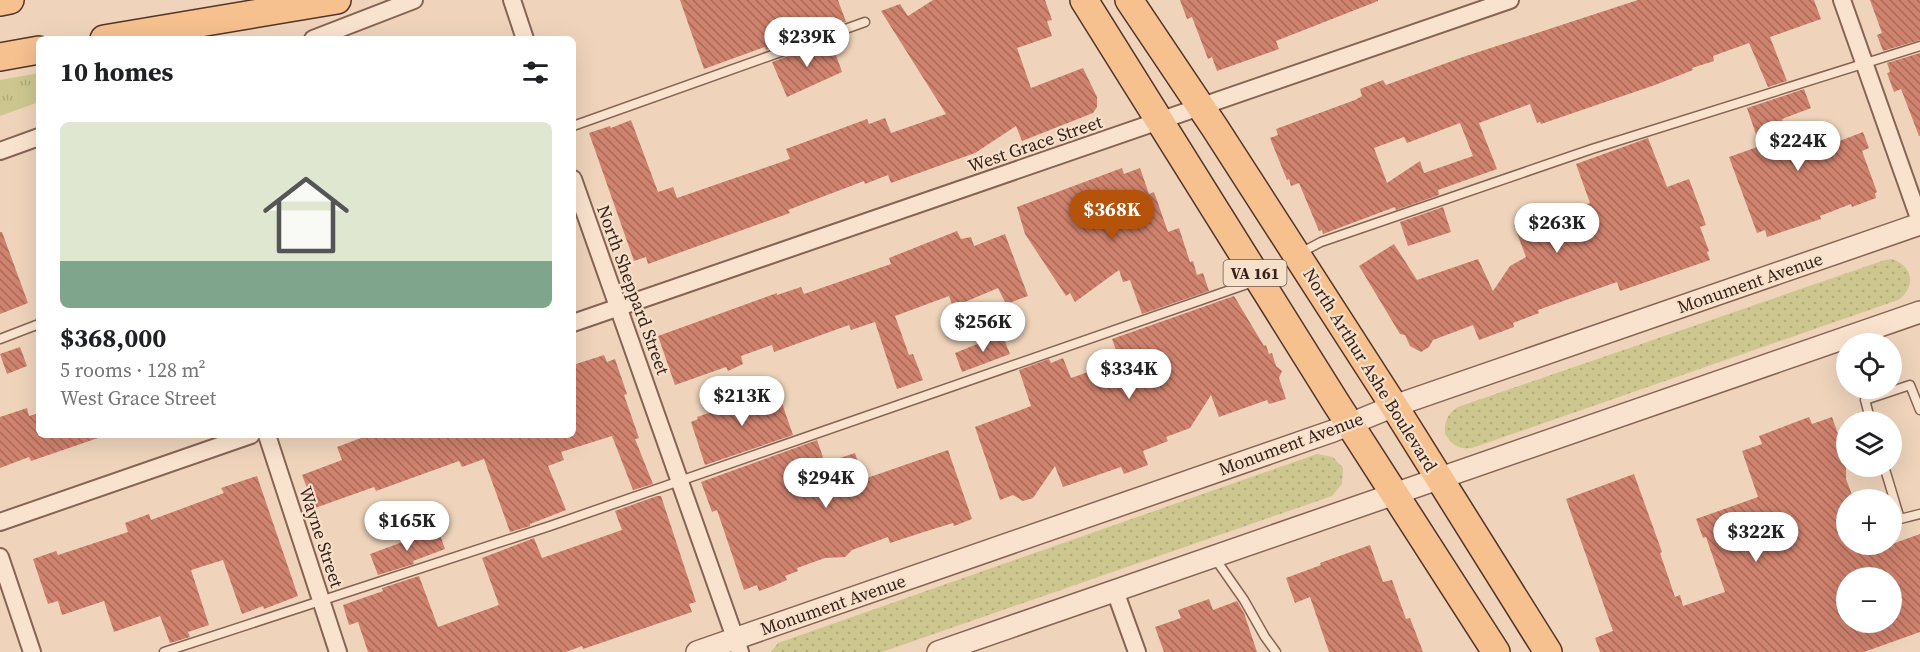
<!DOCTYPE html>
<html lang="en">
<head>
<meta charset="utf-8">
<style>
  body { margin:0; font-family:"Source Serif 4",serif; background:#f2f2f2; color:#202124; height:100vh; display:flex; flex-direction:column; font-size:22px; white-space:nowrap }
  * { box-sizing:border-box; margin:0 }
  p { font-size:20px; color:#757577 }
  .icon { flex:none; width:33px; height:33px; fill:none; stroke:currentColor; stroke-width:2; stroke-linecap:round; stroke-linejoin:round }
  .map { position:relative; flex:1; overflow:hidden }
  .drawer { position:absolute; left:36px; top:36px; width:540px; height:402px; display:flex; flex-direction:column; background:#fff; border-radius:9px; box-shadow:0 6px 24px #0002 }
  .drawer>* { flex:none }
  .tools { position:absolute; left:1836px; top:333px; display:grid; gap:12px }
  .tools a { display:grid; place-items:center; width:66px; height:66px; border-radius:50%; background:#fff; box-shadow:0 6px 24px #0002; font-size:30px }
  .price { position:absolute; translate:-50% -51px; padding:0 14px; border-radius:21px; background:#fff; color:#222; font-size:20px; line-height:39px; filter:drop-shadow(0 2px 3px #0008) }
  .price::after { content:''; position:absolute; left:50%; top:36px; width:18px; height:14px; margin-left:-9px; background:inherit; clip-path:polygon(0 0,100% 0,50% 100%) }
  .price.on { background:#b45309; color:#fff }
  ul { padding:0; list-style:none }
  li { display:grid; align-content:center; gap:12px; height:318px; padding:0 24px }
  li+li { border-top:2px solid #e0e0e0 }
  li span { display:grid; place-items:center; height:186px; border-radius:9px; color:#555 }
  li>.icon { margin-inline-start:auto }
  span .icon { width:108px; height:108px; fill:#fffc; stroke-width:1 }
  li b { font-size:26px }
  h2 { display:flex; justify-content:space-between; align-items:center; height:72px; padding:0 24px; font-size:26px }
  .map>svg:first-child { display:block }
  .grass { fill:url(#grass-dots) }
  .park { fill:url(#park-tufts) }
  .building { fill:url(#building-back-hatch); fill-rule:evenodd }
  .lines { fill:none; stroke-linecap:round; stroke-linejoin:round }
  .service-casing { stroke:#866454; stroke-width:11 }
  .minor-casing { stroke:#866454; stroke-width:20 }
  .tertiary-casing { stroke:#866454; stroke-width:24 }
  .primary-casing { stroke:#533429; stroke-width:30 }
  .service { stroke:#fae3ce; stroke-width:8 }
  .minor { stroke:#fae3ce; stroke-width:16 }
  .tertiary { stroke:#fae3ce; stroke-width:21 }
  .primary { stroke:#f6c08f; stroke-width:27 }
  .labels { text-anchor:middle; stroke-width:4.5; stroke-linejoin:round; paint-order:stroke }
  .shield { fill:#f6e0ca; stroke:#6f5a4f; stroke-width:1.5 }
  .shield-label { font-size:16px; font-weight:bold; fill:#35211a }
  .street-label { font-size:18px; fill:#35211a; stroke:#f6e0ca }
</style>
</head>
<body>
<div class="map">
<svg width="1920" height="652" viewBox="0 0 1920 652">
  <defs>
    <pattern id="grass-dots" width="8" height="8" patternUnits="userSpaceOnUse" patternTransform="scale(1.5)"><rect width="8" height="8" fill="#cdc78f"/><path d="M2 2h.1M6 6h.1" fill="none" stroke="#b1ab7b" stroke-width="1.8" stroke-linecap="round"/></pattern>
    <pattern id="park-tufts" width="24" height="20" patternUnits="userSpaceOnUse" patternTransform="scale(1.5)"><rect width="24" height="20" fill="#cdc78f"/><path d="M3 7l-1-3M5 7V3M7 7l1-3M15 17l-1-3M17 17v-4M19 17l1-3" fill="none" stroke="#b1ab7b"/></pattern>
    <pattern id="building-back-hatch" width="6" height="6" patternUnits="userSpaceOnUse" patternTransform="scale(1.5)"><rect width="6" height="6" fill="#cf826e"/><path d="M-1 5l2 2M0 0l6 6M5-1l2 2" fill="none" stroke="#a96a5a"/></pattern>
  </defs>
  <rect width="100%" height="100%" fill="#efd4bb"/>
  <!-- grass -->
  <path class="grass" d="M1892,259C1914,266 1916,288 1898,300L1472,448C1459,450 1452,445 1445,434C1444,422 1447,414 1458,407L1885,260Z
    M1317,454L1333,457L1343,468L1342,484L1332,496L882,652H771L778,643Z"/>
  <!-- park -->
  <path class="park" d="M39,73V102L0,116V80Z"/>
  <!-- building -->
  <path class="building" d="M680,0H838L846,22L766,50L765,47L704,69Z
    M933,0H1045L1052,20L1047,21L1052,36L1017,48L1031,88L1083,68L1097,97V107L1093,113L1022,141L1016,126L975,153L891,183L888,175L865,184L864,181L788,210L790,213L648,264L646,257L634,261L589,133L610,126L611,128L631,120L658,192L673,187L677,198L790,159L786,149L867,119L869,124L885,118L891,133L946,114L881,11L900,4L908,16Z
    M1180,0H1378V1L1276,41L1279,49L1217,71L1212,57L1208,59L1192,17L1187,19Z
    M1638,0H1814L1821,19L1770,37L1787,81L1768,87L1749,43L1713,56L1714,61L1692,68L1693,70L1655,85L1541,124L1540,122L1537,123L1530,104L1479,123L1497,169L1438,190L1439,195L1396,210L1395,207L1323,234L1322,230L1319,231L1299,183L1291,186L1289,179L1287,180L1270,138L1278,135L1276,129L1355,100L1362,96L1360,89L1383,80L1386,85L1463,57ZM1460,123L1473,156L1424,173L1420,161L1387,183L1374,148L1404,137L1407,143Z
    M1870,0H1920V40L1883,51L1877,35L1882,33Z
    M831,41L842,72L787,97L772,62Z
    M1920,53V136H1919L1901,89L1894,92L1887,73L1890,72L1887,63Z
    M1804,89L1811,108L1782,119L1793,151L1798,149L1799,153L1817,146L1821,148L1863,132L1869,148L1862,151L1877,192L1875,193L1876,198L1852,207L1851,204L1820,216L1821,219L1767,237L1765,230L1757,233L1729,157L1760,146L1747,108Z
    M1648,138L1667,187L1689,179L1706,225L1700,227L1709,251L1707,252L1710,260L1620,291L1617,282L1600,288L1538,310L1539,313L1513,323L1514,327L1479,340L1473,325L1433,340L1429,347L1421,352L1410,346L1405,335L1400,334L1359,266L1394,244L1417,280L1478,259L1493,291L1510,266L1526,257L1514,225L1533,218L1534,222L1590,203L1576,164Z
    M1122,168L1124,174L1140,168L1149,194L1154,192L1168,232L1179,228L1190,262L1193,261L1197,275L1203,273L1209,291L1142,314L1130,280L1123,282L1119,270L1075,302L1070,293L1066,296L1025,234L1017,207Z
    M1443,207L1451,232L1408,246L1400,222Z
    M957,231L961,239L971,237L974,246L1005,234L1028,296L1006,304L998,288L953,307L949,296L895,316L909,355L913,354L923,380L897,389L875,322L851,330L849,325L774,352L772,345L741,356L743,364L728,371L726,367L675,385L658,336L777,293V295L801,287L804,294L856,276L891,264L889,258Z
    M0,232H2L28,303L0,314Z
    M1234,296L1264,346L1266,345L1269,354L1272,353L1276,366L1282,371L1279,378L1286,399L1269,404L1267,400L1219,417L1211,395L1190,428L1166,437L1168,441L1143,451L1148,465L1124,474L1121,467L1063,487L1055,466L1033,498L1023,501L1013,495L1000,500L975,427L1031,406L1019,370L1049,359L1051,363L1063,358L1071,378L1120,361L1112,339Z
    M1002,334L1010,354L962,372L955,353Z
    M20,347L27,366L7,374L0,354Z
    M604,355L607,362L615,359L627,394L624,395L639,438L635,439L653,484L633,490L612,436L561,452L564,460L548,466L566,510L530,524V526L510,532L484,459L462,467L459,461L376,491L374,487L315,508L302,475L342,460L337,447L369,435H573V365Z
    M777,389L793,435L705,465L691,422L698,419L697,417Z
    M27,408L29,416L39,413V435H98V438L31,461L29,457L0,468V417Z
    M1809,417L1812,424L1832,417L1846,457V479L1854,500H1846V544H1892L1920,534V632L1864,652H1600L1595,638L1613,631L1566,499L1634,474L1662,552L1660,553L1675,597L1680,595L1683,606L1725,592L1706,537L1703,538L1696,519L1758,497L1742,451L1762,444L1759,436ZM1846,578H1892V622H1846Z
    M817,440L825,463L855,453L864,479L948,450L972,519L954,526L953,523L927,531L890,543L888,537L852,550L845,557L825,558L797,568L798,571L785,576L787,580L773,586L759,591L757,585L744,590L717,510L712,512L701,482Z
    M257,476L298,596L264,609L263,606L242,614L223,560L191,570L209,625L188,632L190,637L170,643L160,616L114,632L104,601L62,615L58,601L48,604L33,559L56,551L58,555L128,532L125,523L149,514L151,520L170,513L224,493L221,488Z
    M657,496H661L696,602L689,604L692,612L583,649L582,646L566,652H368L358,622L349,625L343,605L383,591L382,588L419,576L438,627L499,605L482,558L534,538L542,558L622,530L615,511Z
    M438,529L445,549L413,561L414,564L378,575L370,554Z
    M1370,545L1383,582L1392,580L1406,619L1410,618L1423,652H1329L1310,597L1295,603L1286,578L1321,565L1320,563Z
    M1209,599L1213,610L1237,601L1244,613L1257,652H1164L1155,627L1181,618L1178,610Z"/>
  <g class="lines">
    <!-- service casing -->
    <g class="service-casing">
      <path id="service" d="M573,126L865,22
        M1300,253L1321,242L1592,149L1920,46
        M0,339L39,324
        M1871,422L1865,400L1910,385L1920,410
        M1884,466L1900,519L1920,514
        M1214,557L1244,600L1265,637L1276,652
        M164,652L550,526L1256,281"/>
    </g>
    <!-- minor casing -->
    <g class="minor-casing">
      <path id="minor" d="M512,0L525,39
        M1842,0L1920,221
        M313,39L414,0
        M0,151L39,137
        M573,179L740,652
        M573,323L1510,0
        M267,435L338,652
        M0,522L251,435
        M0,557L32,652
        M1115,591L1137,652"/>
    </g>
    <!-- tertiary casing -->
    <g class="tertiary-casing">
      <path id="tertiary" d="M697,652L1333,431L1394,406L1920,224
        M938,652L1920,312"/>
    </g>
    <!-- primary casing -->
    <g class="primary-casing">
      <path id="primary" d="M1084,0L1336,403L1496,652
        M1129,0L1215,128L1394,406L1548,652
        M0,2L10,0
        M104,39L337,0
        M0,57L39,50"/>
    </g>
    <!-- service -->
    <use href="#service" class="service"/>
    <!-- minor -->
    <use href="#minor" class="minor"/>
    <!-- tertiary -->
    <use href="#tertiary" class="tertiary"/>
    <!-- primary -->
    <use href="#primary" class="primary"/>
  </g>
  <g class="labels">
    <!-- shield labels -->
    <rect class="shield" x="1223.5" y="260" width="63" height="26" rx="4.5"/>
    <g class="shield-label">
      <text x="1255" y="279">VA 161</text>
    </g>
    <!-- street labels -->
    <g class="street-label">
      <text transform="translate(1035 144) rotate(-19)" y="6">West Grace Street</text>
      <text transform="translate(1750 283) rotate(-19)" y="6">Monument Avenue</text>
      <text transform="translate(633 290) rotate(70)" y="6">North Sheppard Street</text>
      <text transform="translate(1370 370) rotate(58)" y="6">North Arthur Ashe Boulevard</text>
      <text transform="translate(1291 444) rotate(-20)" y="6">Monument Avenue</text>
      <text transform="translate(321 537) rotate(72)" y="6">Wayne Street</text>
      <text transform="translate(833 605) rotate(-19)" y="6">Monument Avenue</text>
    </g>
  </g>
</svg>
<div class="tools">
<a><svg class="icon" aria-label="locate" viewBox="0 0 24 24"><circle cx="12" cy="12" r="6"/><path d="M12 2v4M12 18v4M2 12h4M18 12h4"/></svg></a>
<a><svg class="icon" aria-label="layers" viewBox="0 0 24 24"><path d="M12 4l9 5-9 5-9-5zM3 14l9 5 9-5"/></svg></a>
<a>+</a>
<a>−</a>
</div>
<b class="price" style="left:807px;top:68px">$239K</b>
<b class="price" style="left:1798px;top:172px">$224K</b>
<b class="price on" style="left:1112px;top:241px">$368K</b>
<b class="price" style="left:1557px;top:254px">$263K</b>
<b class="price" style="left:983px;top:353px">$256K</b>
<b class="price" style="left:1129px;top:400px">$334K</b>
<b class="price" style="left:742px;top:427px">$213K</b>
<b class="price" style="left:826px;top:509px">$294K</b>
<b class="price" style="left:407px;top:552px">$165K</b>
<b class="price" style="left:1756px;top:563px">$322K</b>
<section class="drawer">
<h2>10 homes<svg class="icon" aria-label="filters" viewBox="0 0 24 24"><path d="M4 7h16M4 17h16"/><circle cx="9" cy="7" r="2"/><circle cx="15" cy="17" r="2"/></svg></h2>
<ul>
<li><span style="background:linear-gradient(#dfe7d0 75%,#7fa58c 0)"><svg class="icon" aria-label="home" viewBox="0 0 24 24"><path d="M3 11l9-7 9 7M6 9v11h12V9"/></svg></span><div><b>$368,000</b><p>5 rooms · 128 m²</p><p>West Grace Street</p></div></li>
</ul>
</section>
</div>
</body>
</html>
